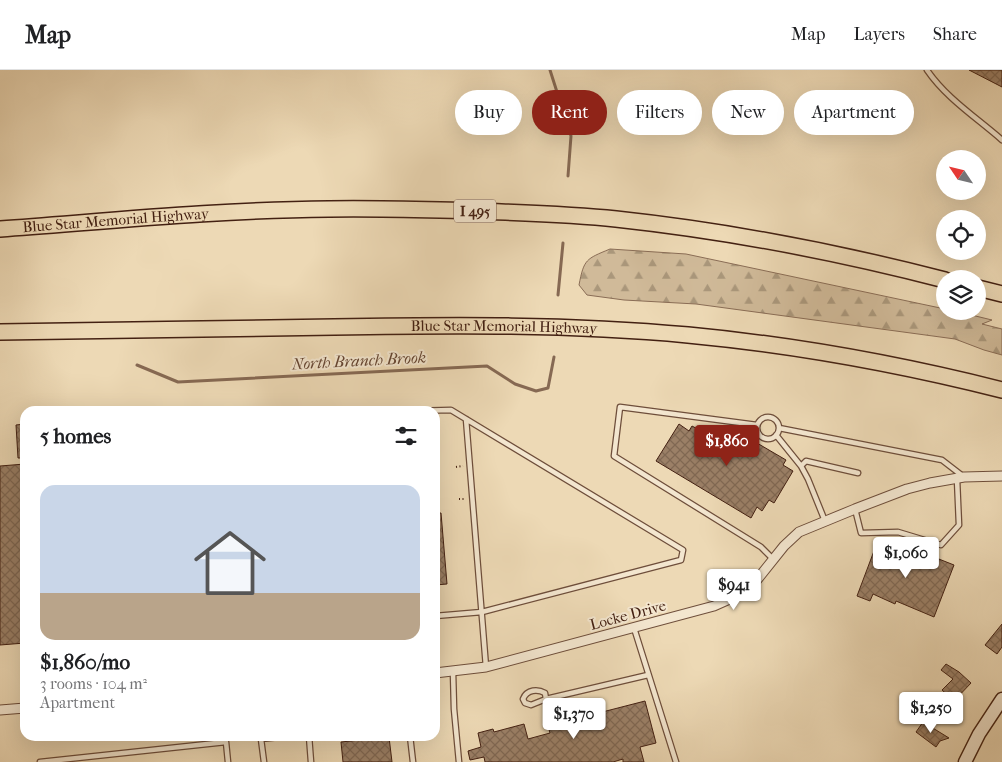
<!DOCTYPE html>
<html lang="en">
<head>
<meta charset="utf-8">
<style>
  body { margin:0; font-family:"IM FELL French Canon",serif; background:#f2f2f2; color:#202124; height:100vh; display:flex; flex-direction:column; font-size:19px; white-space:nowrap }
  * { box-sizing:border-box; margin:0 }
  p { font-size:16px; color:#757577 }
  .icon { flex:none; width:28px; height:28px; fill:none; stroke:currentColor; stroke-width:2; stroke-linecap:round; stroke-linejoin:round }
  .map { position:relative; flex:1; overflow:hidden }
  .details { position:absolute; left:20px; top:336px; width:420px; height:335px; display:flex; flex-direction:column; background:#fff; border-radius:15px; box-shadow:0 5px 20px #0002 }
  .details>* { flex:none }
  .guide { position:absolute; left:455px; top:20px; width:471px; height:45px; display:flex; gap:10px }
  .needle { width:32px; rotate:305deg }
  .tools { position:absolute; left:936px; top:80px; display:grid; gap:10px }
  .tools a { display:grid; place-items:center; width:50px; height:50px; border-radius:50%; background:#fff; box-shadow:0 5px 20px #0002; font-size:25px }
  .price { position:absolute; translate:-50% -42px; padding:0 11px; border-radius:5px; background:#fff; color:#222; font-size:16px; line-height:32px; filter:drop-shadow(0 1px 2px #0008) }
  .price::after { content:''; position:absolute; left:50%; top:30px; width:15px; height:11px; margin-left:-8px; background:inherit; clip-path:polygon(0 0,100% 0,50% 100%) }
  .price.active { background:#8f2418; color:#fff }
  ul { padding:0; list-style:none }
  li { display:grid; align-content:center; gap:10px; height:265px; padding:0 20px }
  li span { display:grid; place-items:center; height:155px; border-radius:15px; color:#555 }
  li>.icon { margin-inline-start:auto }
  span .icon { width:90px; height:90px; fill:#fffc; stroke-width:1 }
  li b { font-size:21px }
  h2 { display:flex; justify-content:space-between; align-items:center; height:60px; padding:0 20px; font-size:21px }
  .pill { padding:0 18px; border-radius:22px; background:#fff; box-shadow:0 5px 20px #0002; font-size:18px; line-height:45px }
  .pill.active { background:#8f2418; color:#fff }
  header { display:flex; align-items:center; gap:30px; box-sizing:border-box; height:70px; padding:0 25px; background:#fff; border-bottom:1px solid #e0e0e0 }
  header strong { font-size:24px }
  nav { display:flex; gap:28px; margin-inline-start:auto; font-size:18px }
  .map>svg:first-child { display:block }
  .forest { fill:url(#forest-firs); stroke:#8a6d56 }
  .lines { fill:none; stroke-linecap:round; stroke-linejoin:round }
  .stream { stroke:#866953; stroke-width:3 }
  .building { fill:url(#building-cross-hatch); stroke:#432012 }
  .lane-casing { stroke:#6e4e3b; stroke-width:7 }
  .street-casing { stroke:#6e4e3b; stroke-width:11 }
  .secondary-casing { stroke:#432012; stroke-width:15 }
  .highway-casing { stroke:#432012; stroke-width:18 }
  .path { stroke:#432012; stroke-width:2; stroke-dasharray:1 2.5; stroke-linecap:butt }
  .lane { stroke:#f3e6cf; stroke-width:4.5 }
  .street { stroke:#f3e6cf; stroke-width:9 }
  .secondary { stroke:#f3e6cf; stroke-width:12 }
  .highway { stroke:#edd9b5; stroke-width:15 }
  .labels { text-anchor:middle; stroke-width:4; stroke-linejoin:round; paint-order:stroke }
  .shield { fill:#f3e6cf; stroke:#785b4b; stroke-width:1 }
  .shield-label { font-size:14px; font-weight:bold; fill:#432012 }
  .street-label { font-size:15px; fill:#432012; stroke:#f3e6cf }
  .water-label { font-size:16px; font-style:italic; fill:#654532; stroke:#f3e6cf }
</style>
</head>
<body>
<header>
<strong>Map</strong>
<nav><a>Map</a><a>Layers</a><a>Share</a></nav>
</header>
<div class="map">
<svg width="1002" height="692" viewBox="0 0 1002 692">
  <defs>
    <pattern id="forest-firs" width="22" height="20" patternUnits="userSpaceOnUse" patternTransform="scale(1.25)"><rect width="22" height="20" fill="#d0ba99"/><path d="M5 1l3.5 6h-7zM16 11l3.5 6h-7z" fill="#aa977b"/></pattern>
    <pattern id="building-cross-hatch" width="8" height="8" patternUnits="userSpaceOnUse" patternTransform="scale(1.25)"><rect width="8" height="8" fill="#9b8067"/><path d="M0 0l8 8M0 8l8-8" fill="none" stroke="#806853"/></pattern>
  </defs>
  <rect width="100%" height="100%" fill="#edd9b5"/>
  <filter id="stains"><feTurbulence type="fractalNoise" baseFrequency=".004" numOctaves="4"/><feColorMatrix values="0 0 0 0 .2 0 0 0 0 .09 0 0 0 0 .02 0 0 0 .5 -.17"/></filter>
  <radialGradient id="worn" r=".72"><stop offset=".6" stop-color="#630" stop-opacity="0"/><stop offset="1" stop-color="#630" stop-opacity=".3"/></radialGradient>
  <!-- forest -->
  <path class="forest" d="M610,179L686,184L945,239V241H955L992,250L982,254L1002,259V285L984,280L955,269L696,234L624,230L587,225L579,215C584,189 586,189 610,179Z"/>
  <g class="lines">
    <!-- stream -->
    <path class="stream" d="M550,0L571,66L568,106
      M558,225L563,173
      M137,295L178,312L487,296L515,314L536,321L548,318L554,287"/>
  </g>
  <!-- building -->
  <path class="building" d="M969,0H1002V17Z
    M25,354V388H18L16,355Z
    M679,354L689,361L692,356L703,362L706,357L716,363L719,358L729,364L733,359L786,390L783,395L793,401L774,433L769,430L762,441L757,437L751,448L656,391Z
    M25,394V573L0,575V396Z
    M435,443H441L447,514L435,515Z
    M877,473L914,487L916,480L954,495L934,547L896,531L895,534L873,524L870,531L857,526Z
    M1002,554V577L997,584L985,575Z
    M946,594L959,602L971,613L954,631L942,620L953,609L941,600Z
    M645,631L656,673L640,677L644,692H623V689L613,692H485L484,687L470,690L468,681L481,677L478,663L493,659L494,662L524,654L528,669L550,663L548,656Z
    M923,652L949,668L940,671L936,677L916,662Z
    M389,667L392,692H343L341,672Z"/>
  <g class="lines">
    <!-- lane casing -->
    <g class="lane-casing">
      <path id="lane" d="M927,0C946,28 977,48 1002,70
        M411,341L451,340L683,480L681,490L482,542L435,546
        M757 358a11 11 0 1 1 22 0a11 11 0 1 1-22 0Z
        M466,349L486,597
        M757,355L620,337L614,386L761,477L773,489
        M779,358L942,390L964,407
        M776,365L801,396L808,409L825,451
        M801,396L806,391L858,403
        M855,439L861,463L898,462L941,475L959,455L957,409
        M634,558L676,692
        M453,602L454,639L459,692
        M546,629L545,623C538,619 527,619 523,629L525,633L531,635L546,629L648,605
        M309,666L311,692
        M410,666L413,692
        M40,692L226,672L228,692
        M264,692L261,669L288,666"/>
    </g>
    <!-- street casing -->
    <g class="street-casing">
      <path id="street" d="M435,603L486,597L714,536L741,524L752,516L784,476L799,462L855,439L907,419L930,413L964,407L1002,406
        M0,640L25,638"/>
    </g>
    <!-- secondary casing -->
    <g class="secondary-casing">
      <path id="secondary" d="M965,692L979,664L1002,629"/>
    </g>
    <!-- highway casing -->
    <g class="highway-casing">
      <g id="highway">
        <path id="s1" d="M0,159C110,151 220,140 329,139C379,138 428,140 478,141C524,143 570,144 616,149C727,161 837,182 945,210"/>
        <path d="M978,218L1002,224"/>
        <path id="s2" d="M0,262C111,260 223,259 334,257C452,255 570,254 688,265C794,275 899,294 1002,320"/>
      </g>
    </g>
    <!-- path -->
    <path class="path" d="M456,397L463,396
      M459,429H466"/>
    <!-- lane -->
    <use href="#lane" class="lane"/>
    <!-- street -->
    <use href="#street" class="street"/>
    <!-- secondary -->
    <use href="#secondary" class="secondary"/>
    <!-- highway -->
    <use href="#highway" class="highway"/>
  </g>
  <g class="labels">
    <!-- shield labels -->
    <rect class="shield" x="454" y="129.5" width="42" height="23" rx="4"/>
    <g class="shield-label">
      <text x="475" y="146">I 495</text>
    </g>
    <!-- street labels -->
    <g class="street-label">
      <text dy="5" stroke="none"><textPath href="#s1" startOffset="116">Blue Star Memorial Highway</textPath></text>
      <text dy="5" stroke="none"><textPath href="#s2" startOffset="504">Blue Star Memorial Highway</textPath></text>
      <text transform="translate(628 545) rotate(-15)" y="5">Locke Drive</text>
    </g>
    <!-- water labels -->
    <g class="water-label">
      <text transform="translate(359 290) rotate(-3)" y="6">North Branch Brook</text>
    </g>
  </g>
  <rect width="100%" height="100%" filter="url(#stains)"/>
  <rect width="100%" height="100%" fill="url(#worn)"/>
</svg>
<div class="tools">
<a><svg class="needle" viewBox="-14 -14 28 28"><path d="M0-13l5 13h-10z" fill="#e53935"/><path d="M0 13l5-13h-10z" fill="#757577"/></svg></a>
<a><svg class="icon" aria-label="locate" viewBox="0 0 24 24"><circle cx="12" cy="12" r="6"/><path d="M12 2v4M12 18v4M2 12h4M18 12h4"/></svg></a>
<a><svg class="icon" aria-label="layers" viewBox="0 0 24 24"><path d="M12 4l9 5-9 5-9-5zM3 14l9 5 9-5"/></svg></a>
</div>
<b class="price active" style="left:727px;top:397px">$1,860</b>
<b class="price" style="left:906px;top:509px">$1,060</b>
<b class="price" style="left:734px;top:541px">$941</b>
<b class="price" style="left:931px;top:664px">$1,250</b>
<b class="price" style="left:574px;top:670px">$1,370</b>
<div class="guide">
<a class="pill">Buy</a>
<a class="pill active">Rent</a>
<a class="pill">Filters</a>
<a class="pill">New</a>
<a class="pill">Apartment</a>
</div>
<section class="details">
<h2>5 homes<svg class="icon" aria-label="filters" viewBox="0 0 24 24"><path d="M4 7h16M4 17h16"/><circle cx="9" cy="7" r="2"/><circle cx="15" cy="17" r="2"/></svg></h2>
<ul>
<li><span style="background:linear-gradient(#c9d6e8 70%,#b9a48a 0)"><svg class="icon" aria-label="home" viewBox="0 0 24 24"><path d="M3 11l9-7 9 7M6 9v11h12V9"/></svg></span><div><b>$1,860/mo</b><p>3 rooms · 104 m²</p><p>Apartment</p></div></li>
</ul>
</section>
</div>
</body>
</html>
